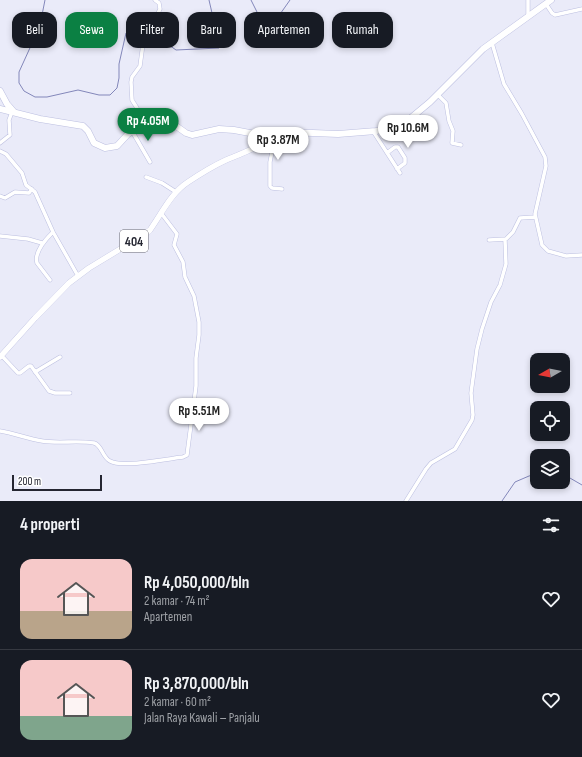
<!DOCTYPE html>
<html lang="id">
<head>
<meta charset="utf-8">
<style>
  body { margin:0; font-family:"Sofia Sans Condensed",sans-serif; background:#242831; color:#f1f3f6; height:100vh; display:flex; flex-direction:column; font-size:15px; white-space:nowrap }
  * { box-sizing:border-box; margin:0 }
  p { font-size:13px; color:#9ea1a6 }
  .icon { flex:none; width:22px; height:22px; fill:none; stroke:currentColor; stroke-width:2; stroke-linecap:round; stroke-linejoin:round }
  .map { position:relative; height:501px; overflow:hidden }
  .side { display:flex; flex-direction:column; background:#171b24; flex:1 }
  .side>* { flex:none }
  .top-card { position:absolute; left:12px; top:12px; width:558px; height:36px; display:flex; gap:8px }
  .needle { width:26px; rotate:261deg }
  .fabs { position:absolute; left:530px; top:353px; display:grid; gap:8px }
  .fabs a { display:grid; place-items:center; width:40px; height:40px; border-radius:8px; background:#171b24; box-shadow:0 2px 6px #0003; font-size:20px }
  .scale { position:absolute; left:12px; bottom:10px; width:90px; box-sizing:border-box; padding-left:4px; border:2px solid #252632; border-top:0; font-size:11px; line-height:14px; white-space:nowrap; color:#252632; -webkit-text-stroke:3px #fff; paint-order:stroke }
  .price { position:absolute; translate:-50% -34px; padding:0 9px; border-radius:14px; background:#fff; color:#222; font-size:13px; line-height:26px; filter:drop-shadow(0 1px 2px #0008) }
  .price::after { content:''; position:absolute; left:50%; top:24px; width:12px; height:9px; margin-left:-6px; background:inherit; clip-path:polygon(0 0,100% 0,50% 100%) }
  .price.current { background:#0b8043; color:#fff }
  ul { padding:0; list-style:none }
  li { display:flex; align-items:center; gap:12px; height:100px; padding:0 20px }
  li+li { border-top:1px solid #363941 }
  li span { display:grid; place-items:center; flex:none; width:112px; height:80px; border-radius:12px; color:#555 }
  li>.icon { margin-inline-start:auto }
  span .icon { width:48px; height:48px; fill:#fffc; stroke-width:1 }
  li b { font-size:17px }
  h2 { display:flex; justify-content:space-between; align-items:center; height:48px; padding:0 20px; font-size:17px }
  .pill { padding:0 14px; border-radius:12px; background:#171b24; box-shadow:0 2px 6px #0003; font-size:14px; line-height:36px }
  .pill.current { background:#0b8043; color:#fff }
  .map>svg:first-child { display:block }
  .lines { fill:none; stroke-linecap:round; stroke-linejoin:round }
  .stream { stroke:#8387ba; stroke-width:1 }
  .street-casing { stroke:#bcbfe0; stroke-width:4.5 }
  .primary-casing { stroke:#bcbfe0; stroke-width:6 }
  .highway-casing { stroke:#bcbfe0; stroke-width:7 }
  .street { stroke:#fff; stroke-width:3.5 }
  .primary { stroke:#fff; stroke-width:5.5 }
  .highway { stroke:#fff; stroke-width:6 }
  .labels { text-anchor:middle; stroke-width:3; stroke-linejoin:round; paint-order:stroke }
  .shield { fill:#fff; stroke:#666770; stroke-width:1 }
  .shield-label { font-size:13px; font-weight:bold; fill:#252632 }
</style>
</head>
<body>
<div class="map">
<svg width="582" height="501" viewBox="0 0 582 501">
  <rect width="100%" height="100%" fill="#eaebf9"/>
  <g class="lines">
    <!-- stream -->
    <path class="stream" d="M45,0L41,20L34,39L19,72V83L24,91L35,97H47L78,90L99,95H110L117,88L119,78V64L126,33L134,27L149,30
      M251,0L257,12L266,21L278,17L290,0
      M151,32L176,50L219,48L223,38L220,25L212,13L209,0
      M563,474L582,485
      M502,501L515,482L529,476L537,474"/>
    <!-- street casing -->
    <g class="street-casing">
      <path id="street" d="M528,0V16
        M546,4L552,13L555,15L582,9
        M492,43L504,84L522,114L545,157L546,166L535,214L542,245L548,251L566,256L582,255
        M438,95L446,103L449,121L453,131L452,143L461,145
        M144,125L139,115L137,108L132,100L131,82L132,77L140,66L143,44L160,9L159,3L155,0
        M132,131L150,162
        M373,131L400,173
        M269,138L273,147L270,162V186L272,188L282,189
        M0,143L10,135L9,120L12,112
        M0,151L6,154L22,173L26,185L35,192L53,232L78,276
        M387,153L395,147H398L405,158V163L397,169
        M146,177L162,183L176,192
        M0,196L5,198L15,192L29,193L32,189
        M0,236L28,239L42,243
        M489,240L506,239
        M50,280L37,263C34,252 45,240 53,232
        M1,355L18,373H20L29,366H31L49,391L55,393H70
        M35,372L60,357
        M0,431C14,433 28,439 42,441C59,444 77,440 94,443C102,445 102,457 110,461C122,468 167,459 183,457L187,455L196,386V358L199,335V322L194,296L185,277L183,262L174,245L177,234L161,213
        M406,501L426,469L431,463L455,449L472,420L473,415L471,393L477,349L482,329L491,302L500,285L506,264L505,240L513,232L520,218L535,217"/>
    </g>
    <!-- primary casing -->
    <g class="primary-casing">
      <path id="primary" d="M0,357L35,318L69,283L89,268L145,234L150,230C162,213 171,193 188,182C200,174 213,166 226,160C240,154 263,146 272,135"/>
    </g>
    <!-- highway casing -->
    <g class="highway-casing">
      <path id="highway" d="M0,91L7,104L14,112
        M0,109L40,119L83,126L88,131L94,143L105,148L117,146L128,134L136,129L152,122L161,120L169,121L186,133L192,135L219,129L234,130L255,134L267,135L288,132L338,134L376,131L396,127L406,122L430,102L483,49L551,0
        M255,134L257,141L256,146"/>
    </g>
    <!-- street -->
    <use href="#street" class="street"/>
    <!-- primary -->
    <use href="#primary" class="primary"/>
    <!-- highway -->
    <use href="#highway" class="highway"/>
  </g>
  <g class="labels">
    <!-- shield labels -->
    <rect class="shield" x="120" y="230" width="28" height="22" rx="3"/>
    <g class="shield-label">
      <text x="134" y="246">404</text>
    </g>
  </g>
</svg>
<div class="fabs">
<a><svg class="needle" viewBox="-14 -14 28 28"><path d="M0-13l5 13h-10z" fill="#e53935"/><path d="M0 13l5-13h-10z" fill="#9ea1a6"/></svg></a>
<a><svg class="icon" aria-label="locate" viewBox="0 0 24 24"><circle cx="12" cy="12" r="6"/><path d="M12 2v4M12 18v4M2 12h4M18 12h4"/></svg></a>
<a><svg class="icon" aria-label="layers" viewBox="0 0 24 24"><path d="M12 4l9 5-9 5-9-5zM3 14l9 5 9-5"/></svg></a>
</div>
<div class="scale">200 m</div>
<b class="price current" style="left:148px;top:142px">Rp 4.05M</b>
<b class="price" style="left:408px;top:149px">Rp 10.6M</b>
<b class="price" style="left:278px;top:161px">Rp 3.87M</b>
<b class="price" style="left:199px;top:432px">Rp 5.51M</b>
<div class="top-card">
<a class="pill">Beli</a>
<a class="pill current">Sewa</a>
<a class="pill">Filter</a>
<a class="pill">Baru</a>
<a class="pill">Apartemen</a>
<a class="pill">Rumah</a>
</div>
</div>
<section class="side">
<h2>4 properti<svg class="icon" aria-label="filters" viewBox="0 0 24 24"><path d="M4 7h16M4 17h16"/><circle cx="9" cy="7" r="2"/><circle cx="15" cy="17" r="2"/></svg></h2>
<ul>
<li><span style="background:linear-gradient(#f6c9c9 65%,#b9a48a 0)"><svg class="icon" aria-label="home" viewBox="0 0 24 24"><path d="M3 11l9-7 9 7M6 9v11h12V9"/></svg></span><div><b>Rp 4,050,000/bln</b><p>2 kamar · 74 m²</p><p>Apartemen</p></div><svg class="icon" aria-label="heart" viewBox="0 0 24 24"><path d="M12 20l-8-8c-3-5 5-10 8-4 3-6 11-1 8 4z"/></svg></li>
<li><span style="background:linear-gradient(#f6c9c9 70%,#7fa58c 0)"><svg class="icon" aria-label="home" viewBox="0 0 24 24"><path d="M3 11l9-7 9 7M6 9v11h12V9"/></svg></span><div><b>Rp 3,870,000/bln</b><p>2 kamar · 60 m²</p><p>Jalan Raya Kawali – Panjalu</p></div><svg class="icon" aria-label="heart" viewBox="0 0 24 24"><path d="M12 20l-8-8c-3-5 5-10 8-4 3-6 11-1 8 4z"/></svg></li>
</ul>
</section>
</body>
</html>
